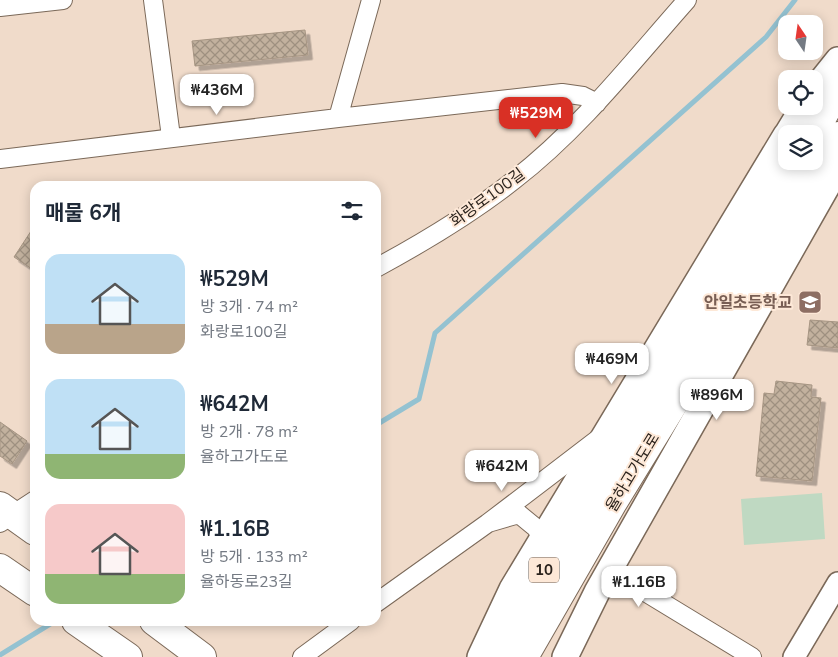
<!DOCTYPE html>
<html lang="ko">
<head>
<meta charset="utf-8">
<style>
  body { margin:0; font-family:"Nunito Sans","Noto Sans KR",sans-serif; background:#f2f2f3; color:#1f2937; height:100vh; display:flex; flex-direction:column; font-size:19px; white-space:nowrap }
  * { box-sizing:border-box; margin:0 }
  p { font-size:16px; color:#747a83 }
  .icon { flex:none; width:28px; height:28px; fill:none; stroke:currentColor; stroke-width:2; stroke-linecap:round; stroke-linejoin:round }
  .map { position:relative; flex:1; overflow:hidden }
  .side { position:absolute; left:30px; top:181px; width:351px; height:445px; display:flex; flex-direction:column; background:#fff; border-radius:15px; box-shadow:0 2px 12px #0003 }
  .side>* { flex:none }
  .needle { width:32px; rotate:347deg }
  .tools { position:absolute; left:778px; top:15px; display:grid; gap:10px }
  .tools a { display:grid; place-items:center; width:45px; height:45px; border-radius:10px; background:#fff; box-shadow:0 2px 12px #0003; font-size:25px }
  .price { position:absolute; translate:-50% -42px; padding:0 11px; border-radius:10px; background:#fff; color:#222; font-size:16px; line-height:32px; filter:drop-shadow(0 1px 2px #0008) }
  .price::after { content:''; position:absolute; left:50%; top:30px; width:15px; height:11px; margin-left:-8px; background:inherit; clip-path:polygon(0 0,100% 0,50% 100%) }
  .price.current { background:#d93025; color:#fff }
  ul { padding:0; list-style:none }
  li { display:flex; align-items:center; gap:15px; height:125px; padding:0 15px }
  li span { display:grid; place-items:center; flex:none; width:140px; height:100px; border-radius:15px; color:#555 }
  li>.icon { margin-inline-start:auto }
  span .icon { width:60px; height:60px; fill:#fffc; stroke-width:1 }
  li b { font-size:21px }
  h2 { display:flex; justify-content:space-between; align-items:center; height:60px; padding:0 15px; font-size:21px }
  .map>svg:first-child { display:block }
  .pitch { fill:#bfd9c2 }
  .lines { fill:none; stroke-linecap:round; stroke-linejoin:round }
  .stream { stroke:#94c2d1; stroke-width:5 }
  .building { fill:url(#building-cross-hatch); stroke:#a69583; filter:url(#shadow) }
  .minor-casing { stroke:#7b6959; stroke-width:20 }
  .tertiary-casing { stroke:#7b6959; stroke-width:24 }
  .secondary-casing { stroke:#7b6959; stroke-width:28 }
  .primary-casing { stroke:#7b6959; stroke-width:30 }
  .trunk-casing { stroke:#7b6959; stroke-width:30 }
  .minor { stroke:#fff; stroke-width:18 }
  .tertiary { stroke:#fff; stroke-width:21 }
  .secondary { stroke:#fff; stroke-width:25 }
  .primary { stroke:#fff; stroke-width:28 }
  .trunk { stroke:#fff; stroke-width:28 }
  .labels { text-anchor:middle; stroke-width:4; stroke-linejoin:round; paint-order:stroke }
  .shield { fill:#fde8d7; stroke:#6a5e55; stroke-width:1 }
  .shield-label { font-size:15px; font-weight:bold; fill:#2b231d }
  .street-label { font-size:16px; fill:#2b231d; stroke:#fde8d7 }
  .education-label { font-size:16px; font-weight:bold; fill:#785e54; stroke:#fde8d7; text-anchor:end }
</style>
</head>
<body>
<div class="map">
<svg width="838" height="657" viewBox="0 0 838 657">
  <defs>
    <pattern id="building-cross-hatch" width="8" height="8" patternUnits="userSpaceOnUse" patternTransform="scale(1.25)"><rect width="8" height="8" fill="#c2b19e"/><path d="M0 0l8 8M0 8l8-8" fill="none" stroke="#9e9080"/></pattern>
    <filter id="shadow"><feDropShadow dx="4.5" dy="4.5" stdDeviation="0" flood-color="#0004"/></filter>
  </defs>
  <rect width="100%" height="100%" fill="#f0dbca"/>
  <!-- pitch -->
  <path class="pitch" d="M822,493L825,539L744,545L741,499Z"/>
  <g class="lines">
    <!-- stream -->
    <path class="stream" d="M376,425L419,399L435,333L766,37L795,0
      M0,655L55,621"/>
  </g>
  <!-- building -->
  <path class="building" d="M305,30L308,55L195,66L192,41Z
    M35,225V271L14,257Z
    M810,320L838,322V348L807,345Z
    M776,381L812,385L811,397L821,398L812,481L756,476L764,393L774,394Z
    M0,422L27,441L12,464L0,456Z"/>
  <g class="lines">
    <!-- minor casing -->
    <g class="minor-casing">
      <path id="minor" d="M153,0L171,137
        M0,7L63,0
        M338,118L562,93L583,96L597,103
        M0,159L338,118L371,0
        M376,268C424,242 471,214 514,180C580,129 632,62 687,0
        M0,523L35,500
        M542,539L536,528L519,514L488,523L598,439
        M609,570L752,657
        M376,603L488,523
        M302,657L351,621"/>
    </g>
    <!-- tertiary casing -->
    <g class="tertiary-casing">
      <path id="tertiary" d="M794,657L838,583"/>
    </g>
    <!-- secondary casing -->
    <g class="secondary-casing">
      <path id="secondary" d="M814,90L838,60
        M787,134L804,106
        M480,657L512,589L786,135
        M565,657L597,592L838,167"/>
    </g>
    <!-- primary casing -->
    <g class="primary-casing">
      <path id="primary" d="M0,506L35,531
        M0,568L35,592
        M76,621L128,657
        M154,621L202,657"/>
    </g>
    <!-- trunk casing -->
    <g class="trunk-casing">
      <path id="trunk" d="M813,134L838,89
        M495,657L511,627L594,484L798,161
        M524,657L612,504L838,136"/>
    </g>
    <!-- minor -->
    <use href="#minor" class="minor"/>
    <!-- tertiary -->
    <use href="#tertiary" class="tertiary"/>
    <!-- secondary -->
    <use href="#secondary" class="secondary"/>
    <!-- primary -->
    <use href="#primary" class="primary"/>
    <!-- trunk -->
    <use href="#trunk" class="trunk"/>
  </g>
  <!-- icons -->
  <defs>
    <g id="school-square" transform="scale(1.25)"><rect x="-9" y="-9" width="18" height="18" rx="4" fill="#8d6e63" stroke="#fde8d7"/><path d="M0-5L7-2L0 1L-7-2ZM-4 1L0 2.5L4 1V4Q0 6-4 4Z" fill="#fff"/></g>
  </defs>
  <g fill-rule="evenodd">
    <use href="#school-square" x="810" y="302"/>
  </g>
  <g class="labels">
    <!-- shield labels -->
    <rect class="shield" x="529" y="557.5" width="30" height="25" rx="4"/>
    <g class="shield-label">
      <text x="544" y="575">10</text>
    </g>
    <!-- street labels -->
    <g class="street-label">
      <text transform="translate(487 197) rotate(-36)" y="6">화랑로100길</text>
      <text transform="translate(632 472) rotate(-59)" y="6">율하고가도로</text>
    </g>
    <!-- education labels -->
    <g class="education-label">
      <text x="792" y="308">안일초등학교</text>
    </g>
  </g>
</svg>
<div class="tools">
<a><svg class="needle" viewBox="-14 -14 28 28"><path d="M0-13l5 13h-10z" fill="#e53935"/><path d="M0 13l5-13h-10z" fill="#747a83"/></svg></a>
<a><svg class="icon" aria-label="locate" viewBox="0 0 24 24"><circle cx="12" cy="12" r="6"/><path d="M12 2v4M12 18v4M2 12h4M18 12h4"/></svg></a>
<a><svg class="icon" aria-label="layers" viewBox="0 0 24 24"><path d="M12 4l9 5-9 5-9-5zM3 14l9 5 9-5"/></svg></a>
</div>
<b class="price" style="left:217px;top:116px">₩436M</b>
<b class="price current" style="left:536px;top:139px">₩529M</b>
<b class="price" style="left:612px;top:385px">₩469M</b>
<b class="price" style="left:717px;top:421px">₩896M</b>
<b class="price" style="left:502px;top:492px">₩642M</b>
<b class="price" style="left:639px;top:608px">₩1.16B</b>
<section class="side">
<h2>매물 6개<svg class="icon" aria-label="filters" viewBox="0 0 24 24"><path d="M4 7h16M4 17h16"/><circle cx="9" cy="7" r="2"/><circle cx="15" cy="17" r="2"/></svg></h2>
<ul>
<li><span style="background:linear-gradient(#bfe0f5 70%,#b9a48a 0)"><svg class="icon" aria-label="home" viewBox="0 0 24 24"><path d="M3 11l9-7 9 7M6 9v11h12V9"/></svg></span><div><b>₩529M</b><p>방 3개 · 74 m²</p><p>화랑로100길</p></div></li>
<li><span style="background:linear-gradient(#bfe0f5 75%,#8fb573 0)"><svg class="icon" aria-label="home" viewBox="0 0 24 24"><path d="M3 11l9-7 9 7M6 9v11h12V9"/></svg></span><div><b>₩642M</b><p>방 2개 · 78 m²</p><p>율하고가도로</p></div></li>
<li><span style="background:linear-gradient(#f6c9c9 70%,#8fb573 0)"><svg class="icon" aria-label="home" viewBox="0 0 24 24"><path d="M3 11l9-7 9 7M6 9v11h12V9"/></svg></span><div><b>₩1.16B</b><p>방 5개 · 133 m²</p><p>율하동로23길</p></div></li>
</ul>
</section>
</div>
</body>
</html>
